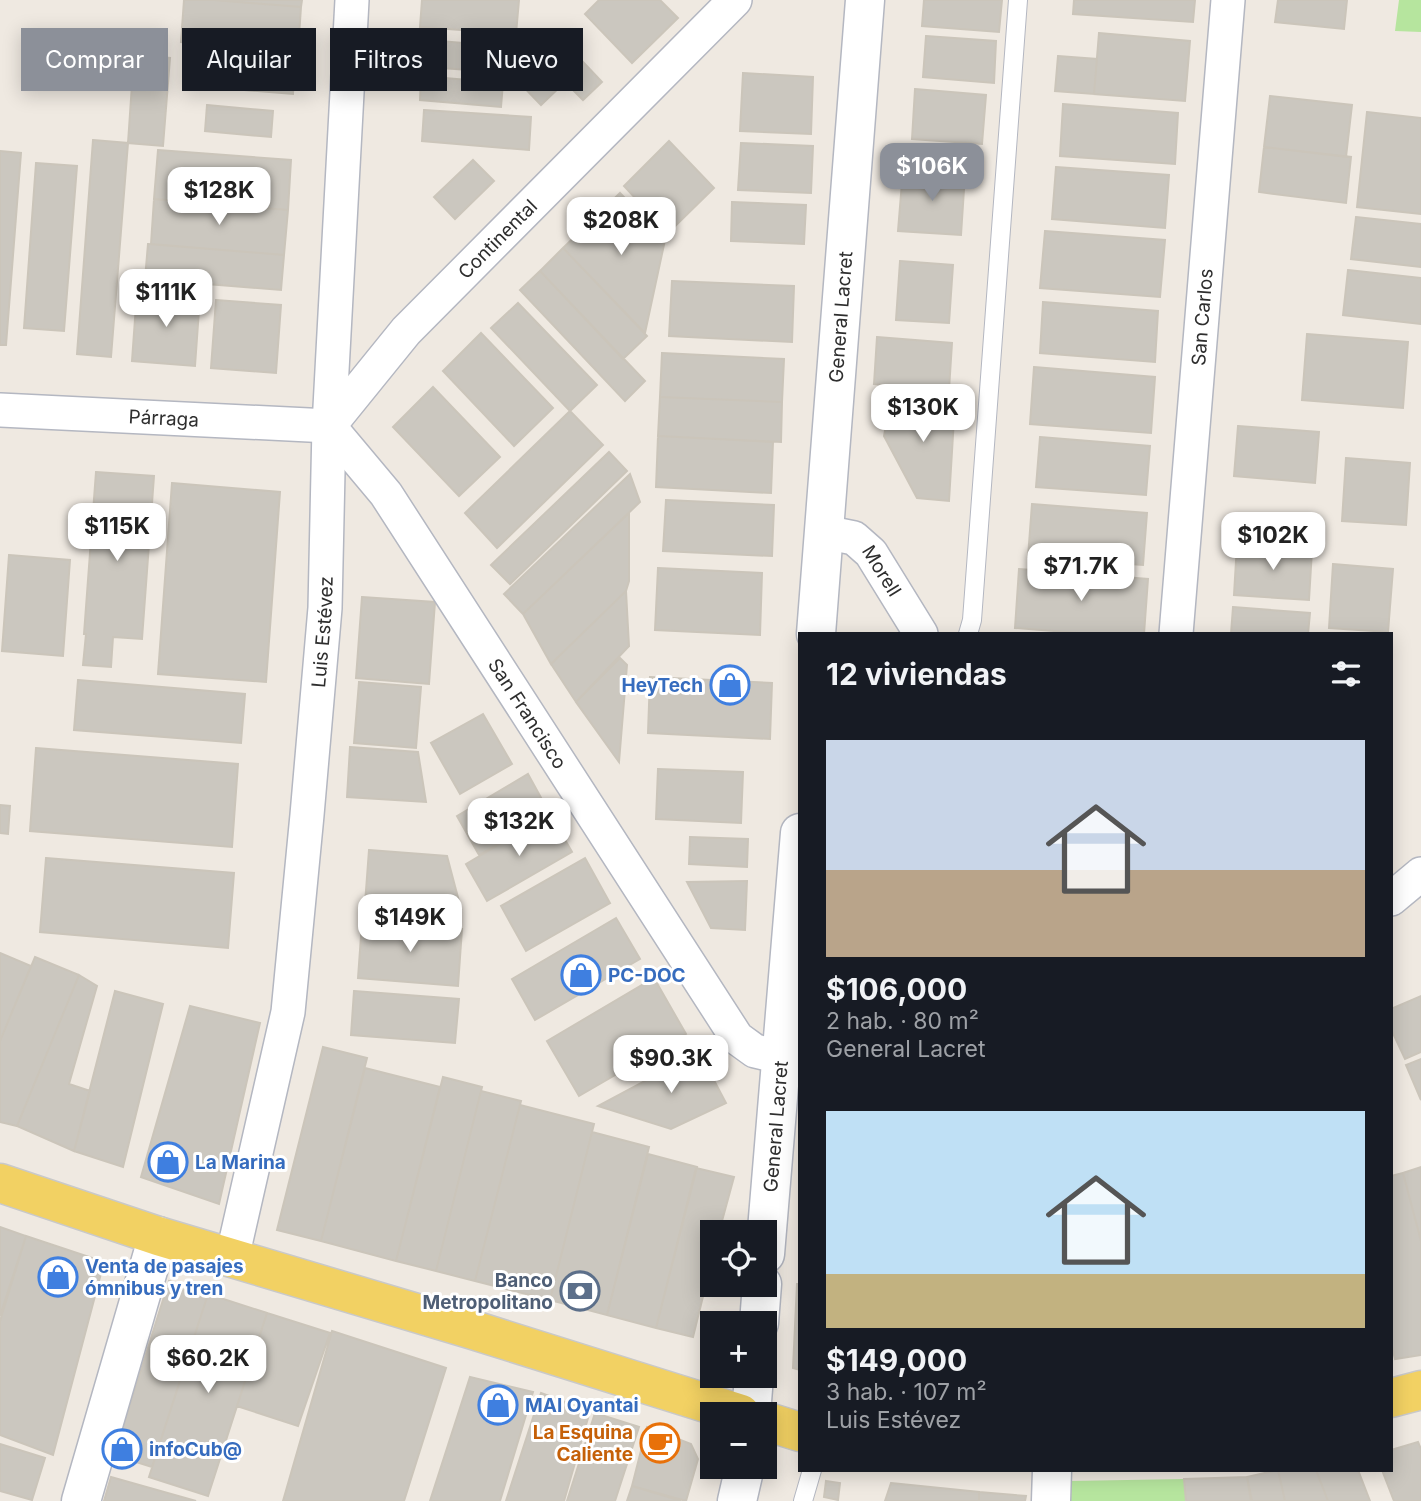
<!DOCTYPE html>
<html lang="es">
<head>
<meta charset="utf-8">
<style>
  body { margin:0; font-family:Inter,sans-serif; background:#242831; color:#f1f3f6; height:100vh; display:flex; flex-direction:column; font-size:26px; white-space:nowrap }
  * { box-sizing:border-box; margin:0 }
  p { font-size:23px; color:#9ea1a6 }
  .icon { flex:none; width:38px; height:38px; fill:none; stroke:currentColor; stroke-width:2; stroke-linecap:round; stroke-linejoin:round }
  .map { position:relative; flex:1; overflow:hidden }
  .drawer { position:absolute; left:798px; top:632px; width:595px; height:840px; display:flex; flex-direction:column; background:#171b24; border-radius:0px; box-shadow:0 4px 18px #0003 }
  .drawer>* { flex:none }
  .hud { position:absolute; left:21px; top:28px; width:665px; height:63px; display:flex; gap:14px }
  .controls { position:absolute; left:700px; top:1220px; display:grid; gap:14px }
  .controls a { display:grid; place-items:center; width:77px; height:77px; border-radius:0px; background:#171b24; box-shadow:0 4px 18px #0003; font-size:35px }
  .price { position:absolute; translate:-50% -60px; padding:0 16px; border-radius:14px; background:#fff; color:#222; font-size:23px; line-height:46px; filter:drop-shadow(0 2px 4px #0008) }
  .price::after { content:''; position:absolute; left:50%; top:42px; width:21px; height:16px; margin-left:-10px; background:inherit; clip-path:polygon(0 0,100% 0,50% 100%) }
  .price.on { background:#8c9099; color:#fff }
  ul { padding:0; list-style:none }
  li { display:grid; align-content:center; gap:14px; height:371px; padding:0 28px }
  li span { display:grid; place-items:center; height:217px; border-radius:0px; color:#555 }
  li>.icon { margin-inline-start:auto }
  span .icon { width:126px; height:126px; fill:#fffc; stroke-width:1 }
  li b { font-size:30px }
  h2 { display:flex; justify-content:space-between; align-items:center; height:84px; padding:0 28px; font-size:30px }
  .pill { padding:0 24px; border-radius:0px; background:#171b24; box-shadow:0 4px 18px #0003; font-size:24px; line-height:63px }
  .pill.on { background:#8c9099; color:#fff }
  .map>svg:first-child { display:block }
  .green { fill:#b6e59e }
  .building { fill:#cbc7bf; stroke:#cbc5ba; stroke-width:2 }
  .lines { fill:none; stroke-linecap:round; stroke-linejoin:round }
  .service-casing { stroke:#b4b7c1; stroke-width:20 }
  .minor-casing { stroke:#b4b7c1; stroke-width:36 }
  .tertiary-casing { stroke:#b4b7c1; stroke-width:41 }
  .secondary-casing { stroke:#b4b7c1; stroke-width:41 }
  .primary-casing { stroke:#c9c9c9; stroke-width:41 }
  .service { stroke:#fff; stroke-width:18 }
  .minor { stroke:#fff; stroke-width:33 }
  .tertiary { stroke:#fff; stroke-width:38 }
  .secondary { stroke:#fff; stroke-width:38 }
  .primary { stroke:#f2d163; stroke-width:38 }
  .labels { text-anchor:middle; stroke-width:6; stroke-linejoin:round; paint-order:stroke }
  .street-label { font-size:19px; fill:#2e2e2e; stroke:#fff }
  .shop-label { font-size:19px; font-weight:bold; fill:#366cbe; stroke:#fff; text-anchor:start }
  .service-label { font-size:19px; font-weight:bold; fill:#4e5e75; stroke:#fff; text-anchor:end }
  .food-label { font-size:19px; font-weight:bold; fill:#c56008; stroke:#fff; text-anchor:end }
</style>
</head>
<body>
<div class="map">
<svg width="1421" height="1501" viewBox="0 0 1421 1501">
  <rect width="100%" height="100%" fill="#efe9e1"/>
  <!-- green -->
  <path class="green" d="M1399,0H1421V32L1395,31Z
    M1184,1479L1186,1501H1069L1070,1481Z"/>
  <!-- building -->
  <path class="building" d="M184,0H214L301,7L298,51L181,42Z
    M214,0H302L301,7Z
    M422,0H519L516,34L420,27Z
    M599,0H660L678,18L632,63L585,14Z
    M924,0H1002L999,32L922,26Z
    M1074,0H1195L1193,22L1073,14Z
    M1278,0H1347L1344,29L1275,22Z
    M1099,33L1190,41L1185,101L1094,94Z
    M926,36L996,41L994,83L923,77Z
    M416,39L498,46L496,72L414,66Z
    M566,44L602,82L583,100L565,82L541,105L514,77L543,48L552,57Z
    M187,51L295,60L293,94L185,85Z
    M134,55L170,58L163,146L128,143Z
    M1058,56L1097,59L1094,94L1055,91Z
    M743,73L813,77L811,134L740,131Z
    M421,76L503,83L501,107L420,100Z
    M915,89L986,95L982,144L912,139Z
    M1270,96L1352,105L1346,157L1264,147Z
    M1063,104L1178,113L1175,164L1060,156Z
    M207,105L273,111L271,137L205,131Z
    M424,110L531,117L529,150L422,141Z
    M1367,112L1421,118V214L1357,207Z
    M93,140L128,143L111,357L77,354Z
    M669,141L714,188L668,233L624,186Z
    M741,143L813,146L811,193L738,190Z
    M1264,147L1351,157L1346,203L1259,192Z
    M158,150L291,160L288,210L154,199Z
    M0,151L21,153L6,345H0Z
    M473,160L494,181L455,219L434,197Z
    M36,163L77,166L64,331L24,328Z
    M1056,167L1169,175L1165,228L1052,219Z
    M903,170L965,174L961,235L898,231Z
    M620,193L665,240L645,333L563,248Z
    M154,199L288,210L284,255L151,244Z
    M732,202L806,205L804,244L731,241Z
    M1356,217L1421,224V267L1351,259Z
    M1045,231L1165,240L1160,297L1040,288Z
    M148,244L284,255L281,290L145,279Z
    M563,248L647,336L623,359L540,271Z
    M900,261L953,265L949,323L896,320Z
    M1348,270L1421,278V324L1343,315Z
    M540,271L645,381L625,401L520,290Z
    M672,281L794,286L792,342L669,336Z
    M137,291L200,296L195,366L132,361Z
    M216,300L281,305L276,373L211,368Z
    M1043,302L1158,311L1155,362L1040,353Z
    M518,303L597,385L570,411L491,328Z
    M481,333L553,408L514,446L443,371Z
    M1307,334L1408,342L1403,408L1302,400Z
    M877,337L952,343L949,390L874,384Z
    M662,353L784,359L782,402L660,397Z
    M1034,367L1155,377L1151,433L1030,424Z
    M433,387L500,457L459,496L393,427Z
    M660,397L782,402L781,442L658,436Z
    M891,397L955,402L949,501L917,498L884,436Z
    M570,411L603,445L497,548L465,513Z
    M1238,426L1319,432L1315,483L1234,476Z
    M658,436L773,442L771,493L656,487Z
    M1040,437L1150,446L1146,495L1036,487Z
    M609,452L627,471L510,584L491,565Z
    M1346,458L1410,463L1406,525L1342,521Z
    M96,472L154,476L142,639L113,637L111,667L83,665L86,634H84Z
    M630,474L640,502L523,614L504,594Z
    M172,483L280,492L266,682L158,674Z
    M666,500L774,505L772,556L663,551Z
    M1032,504L1147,513L1143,565L1028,557Z
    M629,513V581L626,591L551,664L523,614Z
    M1237,544L1312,550L1309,600L1234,595Z
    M9,555L70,560L63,656L2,651Z
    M1333,564L1393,569L1388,632L1329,628Z
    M658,568L762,573L760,635L655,630Z
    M1019,569L1148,579L1144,634H1091L1015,628Z
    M626,591L629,646L576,702L551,664Z
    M362,597L435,602L429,684L356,678Z
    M1233,607L1310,613L1308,634H1231Z
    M620,658L627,665L619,762L576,702Z
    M650,677L772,683L770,739L648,733Z
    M78,680L245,694L241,743L74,730Z
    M359,682L421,687L416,748L354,743Z
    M483,714L512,764L460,794L431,743Z
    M350,747L418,752L426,802L347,797Z
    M36,748L238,764L232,847L30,831Z
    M658,769L743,772L741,823L656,819Z
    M528,774L550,814L479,855L457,816Z
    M0,805L10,806L8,834L0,833Z
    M550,814L572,852L487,901L466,864Z
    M690,837L748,839L747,867L689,864Z
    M369,850L447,856L461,909L365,904Z
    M46,858L234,873L228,948L40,932Z
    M585,858L610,903L526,951L501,906Z
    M747,881L745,930L711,928L687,882Z
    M616,918L640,959L535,1020L512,979Z
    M362,922L462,929L458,986L358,978Z
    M0,953L31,966L0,1041Z
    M35,957L79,975L17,1126L0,1122V1041Z
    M79,975L97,986L69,1084L90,1091L74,1151L17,1126Z
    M654,978L686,1034L579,1096L547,1041Z
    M115,991L163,1004L123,1167L74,1151Z
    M354,991L459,999L455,1043L351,1035Z
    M1421,996V1052L1405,1059L1391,1029V1009Z
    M190,1006L260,1023L219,1204L141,1177Z
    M323,1047L367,1058L321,1241L277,1230Z
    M699,1052L726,1103L671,1129L598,1106Z
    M1421,1059V1100L1406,1065Z
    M365,1068L440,1087L396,1261L321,1241Z
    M443,1077L482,1087L436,1271L396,1261Z
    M481,1091L521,1101L475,1281L436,1271Z
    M520,1105L594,1124L550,1300L475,1281Z
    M592,1132L649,1147L607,1315L550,1300Z
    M648,1154L697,1167L656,1328L607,1315Z
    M1421,1167V1241L1403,1173Z
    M696,1168L734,1177L719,1232H712V1260L693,1337L656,1328Z
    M1403,1173L1421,1241V1355L1395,1359L1391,1343V1176Z
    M0,1227L26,1236L0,1316Z
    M26,1236L104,1262L53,1455L0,1435V1321Z
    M169,1281L208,1294L152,1467L114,1455Z
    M797,1284H800V1370L793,1368Z
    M208,1294L267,1313L208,1496L149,1477Z
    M267,1313L330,1333L298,1426L237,1406Z
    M332,1331L446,1368L404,1501H283Z
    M470,1377L533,1392L500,1501H430Z
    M541,1393L590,1411L564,1501H506Z
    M595,1413L639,1427L615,1501H567Z
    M647,1427L691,1444L698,1459L686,1501L632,1486Z
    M1418,1442L1421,1449V1501H1394L1382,1470H1391V1450Z
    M0,1444L45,1458L32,1500L0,1491Z
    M1278,1470L1285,1501H1252L1247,1477Z
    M1278,1470H1316L1328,1501H1285Z
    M1316,1470H1358L1370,1501H1328Z
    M111,1477L196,1501H104Z
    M1247,1477L1251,1501H1186L1184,1479Z
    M826,1481L840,1483L838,1500L824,1497Z
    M891,1483L979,1492V1501H885Z
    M632,1486L681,1501H627Z
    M979,1492L1026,1496L1025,1501H979Z"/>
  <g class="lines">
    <!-- service casing -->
    <g class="service-casing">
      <path id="service" d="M968,634L972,620L1018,0
        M803,1501L812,1470"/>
    </g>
    <!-- minor casing -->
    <g class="minor-casing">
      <g id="minor">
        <path id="s1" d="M0,410L329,426"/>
        <path id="s2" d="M329,426L386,494L737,1038L755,1051L782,1057"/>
        <path id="s3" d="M329,426L406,331L735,0"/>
        <path id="s4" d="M824,532L854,538L871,553L921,634"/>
        <path id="s5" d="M1176,634L1228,0"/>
        <path d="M1391,899L1421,874"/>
        <path id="s6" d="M232,1258L288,1012L307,815L325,608L329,426L352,0"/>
      </g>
    </g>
    <!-- tertiary casing -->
    <g class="tertiary-casing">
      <path id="tertiary" d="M81,1501L158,1236
        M1051,1501L1052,1470"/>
    </g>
    <!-- secondary casing -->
    <g class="secondary-casing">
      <g id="secondary">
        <path id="s7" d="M816,634L865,0"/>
        <path id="s8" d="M765,1254L800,833"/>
        <path d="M759,1323L762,1284"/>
        <path d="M751,1414L754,1376"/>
        <path d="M737,1501L745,1466"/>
      </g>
    </g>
    <!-- primary casing -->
    <g class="primary-casing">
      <path id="primary" d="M0,1183L158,1236L470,1329L741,1414
        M1391,1398L1421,1390
        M765,1421L800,1432"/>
    </g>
    <!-- service -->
    <use href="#service" class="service"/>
    <!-- minor -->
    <use href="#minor" class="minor"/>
    <!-- tertiary -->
    <use href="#tertiary" class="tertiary"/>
    <!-- secondary -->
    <use href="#secondary" class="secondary"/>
    <!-- primary -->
    <use href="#primary" class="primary"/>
  </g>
  <!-- icons -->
  <defs>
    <g id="shop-ring" transform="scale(2.0125)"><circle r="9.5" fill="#fff" stroke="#3f7fe0" stroke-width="1.5"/><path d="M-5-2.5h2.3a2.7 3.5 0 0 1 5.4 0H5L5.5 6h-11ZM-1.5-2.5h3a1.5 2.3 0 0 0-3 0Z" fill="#3f7fe0"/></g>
    <g id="bank-ring" transform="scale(2.0125)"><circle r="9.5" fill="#fff" stroke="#5c6f8a" stroke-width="1.5"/><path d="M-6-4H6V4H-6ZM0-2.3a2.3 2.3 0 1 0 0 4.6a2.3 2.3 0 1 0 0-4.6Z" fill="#5c6f8a"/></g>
    <g id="cafe-ring" transform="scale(2.0125)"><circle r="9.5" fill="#fff" stroke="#e8710a" stroke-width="1.5"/><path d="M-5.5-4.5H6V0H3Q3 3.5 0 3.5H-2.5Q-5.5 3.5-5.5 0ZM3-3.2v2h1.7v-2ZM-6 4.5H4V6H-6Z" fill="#e8710a"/></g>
  </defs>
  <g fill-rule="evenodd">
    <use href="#shop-ring" x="730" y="685"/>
    <use href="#shop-ring" x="581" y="975"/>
    <use href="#shop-ring" x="168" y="1162"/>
    <use href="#shop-ring" x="58" y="1277"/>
    <use href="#bank-ring" x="580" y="1291"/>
    <use href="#shop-ring" x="498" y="1405"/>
    <use href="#cafe-ring" x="660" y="1443"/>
    <use href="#shop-ring" x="122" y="1449"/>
  </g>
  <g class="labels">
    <!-- street labels -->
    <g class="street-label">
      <text dy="7" stroke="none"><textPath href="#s3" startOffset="252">Continental</textPath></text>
      <text dy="7" stroke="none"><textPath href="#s7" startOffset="318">General Lacret</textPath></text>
      <text dy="7" stroke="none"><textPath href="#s5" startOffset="318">San Carlos</textPath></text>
      <text dy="7" stroke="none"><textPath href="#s1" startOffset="164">Párraga</textPath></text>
      <text dy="7" stroke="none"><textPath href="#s4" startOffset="74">Morell</textPath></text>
      <text dy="7" stroke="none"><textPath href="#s6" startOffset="634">Luis Estévez</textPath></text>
      <text dy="7" stroke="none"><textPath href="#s2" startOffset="350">San Francisco</textPath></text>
      <text dy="7" stroke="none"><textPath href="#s8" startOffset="128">General Lacret</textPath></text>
    </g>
    <!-- shop labels -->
    <g class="shop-label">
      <text x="703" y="692" text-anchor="end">HeyTech</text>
      <text x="608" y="982">PC-DOC</text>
      <text x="195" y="1169">La Marina</text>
      <text x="85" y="1273">Venta de pasajes<tspan x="85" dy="22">ómnibus y tren</tspan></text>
      <text x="525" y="1412">MAI Oyantai</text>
      <text x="149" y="1456">infoCub@</text>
    </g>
    <!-- service labels -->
    <g class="service-label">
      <text x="553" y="1287">Banco<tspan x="553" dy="22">Metropolitano</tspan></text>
    </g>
    <!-- food labels -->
    <g class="food-label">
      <text x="633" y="1439">La Esquina<tspan x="633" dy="22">Caliente</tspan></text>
    </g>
  </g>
</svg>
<div class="controls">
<a><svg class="icon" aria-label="locate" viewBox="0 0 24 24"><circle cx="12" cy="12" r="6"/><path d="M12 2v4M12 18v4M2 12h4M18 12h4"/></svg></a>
<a>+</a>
<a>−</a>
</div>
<b class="price on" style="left:932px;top:203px">$106K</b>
<b class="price" style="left:219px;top:227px">$128K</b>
<b class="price" style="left:621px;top:257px">$208K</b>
<b class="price" style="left:166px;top:329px">$111K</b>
<b class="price" style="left:923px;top:444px">$130K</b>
<b class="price" style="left:117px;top:563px">$115K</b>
<b class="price" style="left:1273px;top:572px">$102K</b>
<b class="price" style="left:1081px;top:603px">$71.7K</b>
<b class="price" style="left:519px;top:858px">$132K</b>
<b class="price" style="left:410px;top:954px">$149K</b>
<b class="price" style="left:671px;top:1095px">$90.3K</b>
<b class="price" style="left:208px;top:1395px">$60.2K</b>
<div class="hud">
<a class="pill on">Comprar</a>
<a class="pill">Alquilar</a>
<a class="pill">Filtros</a>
<a class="pill">Nuevo</a>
</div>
<section class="drawer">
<h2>12 viviendas<svg class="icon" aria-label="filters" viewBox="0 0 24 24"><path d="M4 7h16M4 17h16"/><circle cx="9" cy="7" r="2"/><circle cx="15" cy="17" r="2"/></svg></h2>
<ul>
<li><span style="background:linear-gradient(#c9d6e8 60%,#b9a48a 0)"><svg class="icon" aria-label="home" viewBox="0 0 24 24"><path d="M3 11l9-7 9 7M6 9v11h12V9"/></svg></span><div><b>$106,000</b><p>2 hab. · 80 m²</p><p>General Lacret</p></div></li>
<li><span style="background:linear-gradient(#bfe0f5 75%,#c2b280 0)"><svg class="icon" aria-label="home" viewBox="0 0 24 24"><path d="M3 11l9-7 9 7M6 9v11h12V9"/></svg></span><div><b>$149,000</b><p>3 hab. · 107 m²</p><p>Luis Estévez</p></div></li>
</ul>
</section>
</div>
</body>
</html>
